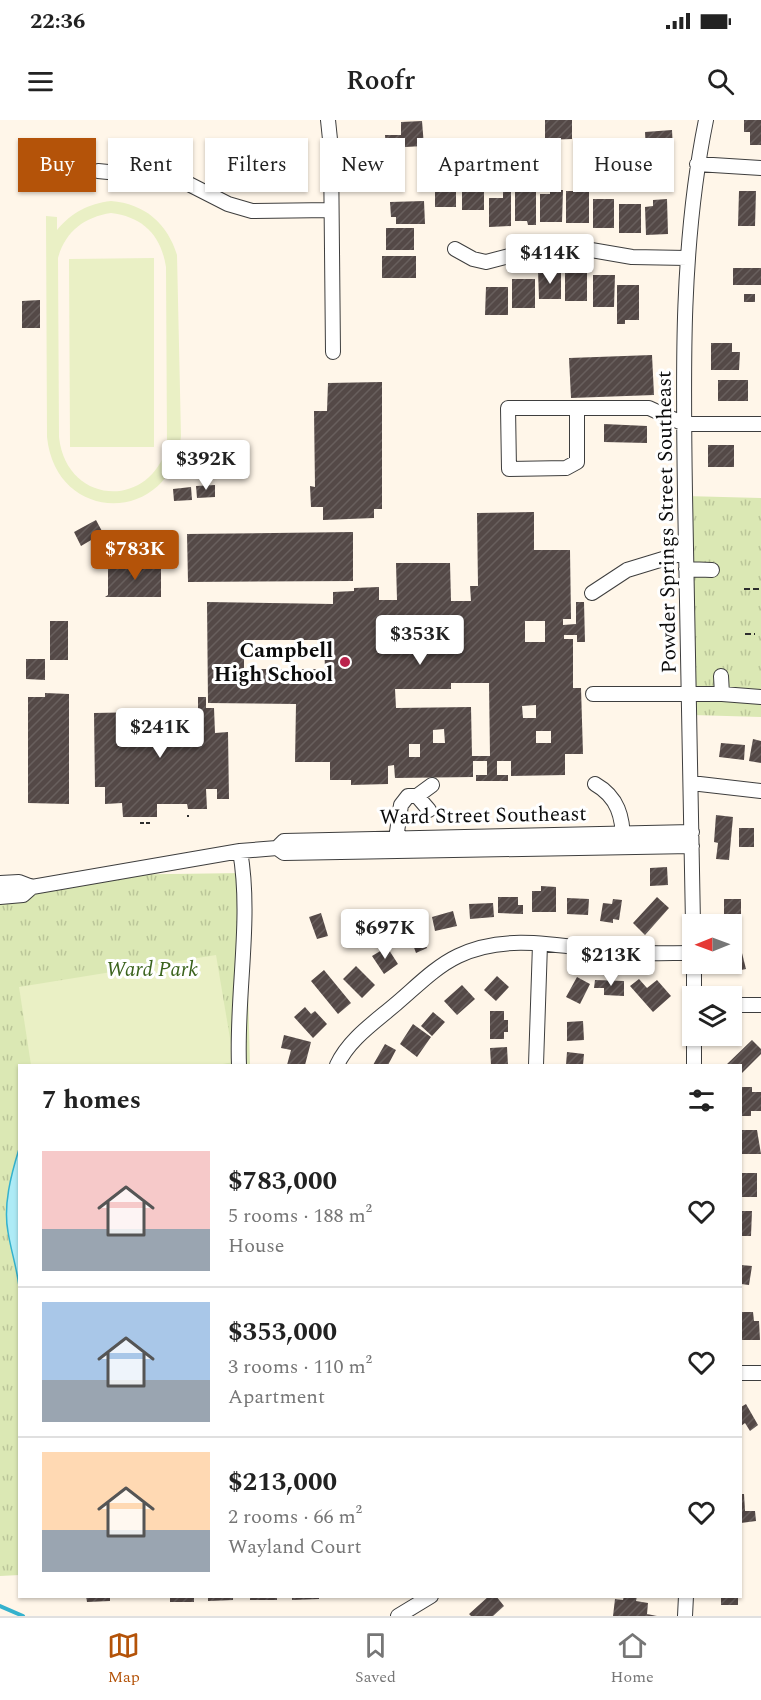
<!DOCTYPE html>
<html lang="en">
<head>
<meta charset="utf-8">
<style>
  body { margin:0; font-family:Spectral,serif; background:#f2f2f2; color:#222; height:100vh; display:flex; flex-direction:column; font-size:22px; white-space:nowrap }
  * { box-sizing:border-box; margin:0 }
  p { font-size:20px; color:#767676 }
  .icon { flex:none; width:33px; height:33px; fill:none; stroke:currentColor; stroke-width:2; stroke-linecap:round; stroke-linejoin:round }
  .map { position:relative; flex:1; overflow:hidden }
  .panel { position:absolute; left:18px; top:944px; width:724px; height:534px; display:flex; flex-direction:column; background:#fff; border-radius:0px; box-shadow:0 2px 4px #0004 }
  .panel>* { flex:none }
  .guide { position:absolute; left:18px; top:18px; width:726px; height:54px; display:flex; gap:12px }
  .needle { width:39px; rotate:269deg }
  .buttons { position:absolute; left:682px; top:794px; display:grid; gap:12px }
  .buttons a { display:grid; place-items:center; width:60px; height:60px; border-radius:0px; background:#fff; box-shadow:0 2px 4px #0004; font-size:30px }
  .price { position:absolute; translate:-50% -51px; padding:0 14px; border-radius:6px; background:#fff; color:#222; font-size:20px; line-height:39px; filter:drop-shadow(0 2px 3px #0008) }
  .price::after { content:''; position:absolute; left:50%; top:36px; width:18px; height:14px; margin-left:-9px; background:inherit; clip-path:polygon(0 0,100% 0,50% 100%) }
  .price.current { background:#b45309; color:#fff }
  ul { padding:0; list-style:none }
  li { display:flex; align-items:center; gap:18px; height:150px; padding:0 24px }
  li+li { border-top:2px solid #e0e0e0 }
  li span { display:grid; place-items:center; flex:none; width:168px; height:120px; border-radius:0px; color:#555 }
  li>.icon { margin-inline-start:auto }
  span .icon { width:72px; height:72px; fill:#fffc; stroke-width:1 }
  li b { font-size:26px }
  h2 { display:flex; justify-content:space-between; align-items:center; height:72px; padding:0 24px; font-size:26px }
  .pill { padding:0 21px; border-radius:0px; background:#fff; box-shadow:0 2px 4px #0004; font-size:21px; line-height:54px }
  .pill.current { background:#b45309; color:#fff }
  .status { display:flex; justify-content:space-between; align-items:center; height:42px; padding:0 30px; background:#fff; direction:ltr }
  .status svg { height:16px; fill:currentColor }
  header { display:flex; justify-content:space-between; align-items:center; height:78px; padding:0 24px; background:#fff; font-size:27px; font-weight:600 }
  .tabs { display:flex; justify-content:space-around; align-items:center; height:84px; border-top:2px solid #e0e0e0; background:#fff; font-size:16px; color:#767676 }
  .tabs a { display:grid; justify-items:center; gap:3px }
  .tabs .current { color:#b45309 }
  .map>svg:first-child { display:block }
  .park { fill:url(#park-tufts) }
  .pitch { fill:#eaf0c5; fill-rule:evenodd }
  .water { fill:#aeebf6; stroke:#35b2cd; stroke-width:1.5 }
  .lines { fill:none; stroke-linecap:round; stroke-linejoin:round }
  .stream { stroke:#35b2cd; stroke-width:4 }
  .building { fill:url(#building-hatch); fill-rule:evenodd }
  .minor-casing { stroke:#3e3e3e; stroke-width:16 }
  .path { stroke:#2d2d2d; stroke-width:2; stroke-dasharray:6 3; stroke-linecap:butt }
  .minor { stroke:#fff; stroke-width:14 }
  .poi-dot { fill:#bb234c; stroke:#fff; stroke-width:2 }
  .labels { text-anchor:middle; stroke-width:6; stroke-linejoin:round; paint-order:stroke }
  .street-label { font-size:21px; fill:#0b0b0b; stroke:#fff }
  .poi-label { font-size:21px; font-weight:bold; fill:#0b0b0b; stroke:#fff; text-anchor:end }
  .park-label { font-size:21px; font-style:italic; fill:#3a621c; stroke:#fff }
</style>
</head>
<body>
<div class="status"><b>22:36</b><svg viewBox="0 0 49 12"><path d="M0 12V9h3v3zM5 12V6h3v6zM10 12V3h3v9zM15 12V0h3v12zM26 1h20v11H26zM47 4h2v5h-2z"/></svg></div>
<header><svg class="icon" aria-label="menu" viewBox="0 0 24 24"><path d="M4 6h16M4 12h16M4 18h16"/></svg>Roofr<svg class="icon" aria-label="search" viewBox="0 0 24 24"><circle cx="10" cy="10" r="6"/><path d="M15 15l6 6"/></svg></header>
<div class="map">
<svg width="761" height="1496" viewBox="0 0 761 1496">
  <defs>
    <pattern id="park-tufts" width="24" height="20" patternUnits="userSpaceOnUse" patternTransform="scale(1.5)"><rect width="24" height="20" fill="#dbe8b4"/><path d="M3 7l-1-3M5 7V3M7 7l1-3M15 17l-1-3M17 17v-4M19 17l1-3" fill="none" stroke="#bbc699"/></pattern>
    <pattern id="building-hatch" width="6" height="6" patternUnits="userSpaceOnUse" patternTransform="scale(1.5)"><rect width="6" height="6" fill="#544947"/><path d="M-1 1l2-2M0 6l6-6M5 7l2-2" fill="none" stroke="#685f5d"/></pattern>
  </defs>
  <rect width="100%" height="100%" fill="#fff6e9"/>
  <!-- park -->
  <path class="park" d="M685,376L761,378V597L692,595Z
    M245,753L250,945H20V1455L0,1456V770L96,755Z"/>
  <!-- pitch -->
  <path class="pitch" d="M111,81C145,84 167,103 177,135L181,316C172,405 56,406 47,317L46,96L57,97V110C72,92 88,84 111,81ZM111,93C143,97 161,115 166,147L167,327C148,391 66,384 59,317L58,138C65,112 84,97 111,93Z
    M154,138V327H70L69,139Z
    M216,835L234,942L217,945H31L19,867Z"/>
  <!-- water -->
  <path class="water" d="M19,1029V1167C17,1148 11,1131 8,1112C3,1085 11,1055 19,1029Z"/>
  <g class="lines">
    <!-- stream -->
    <path class="stream" d="M0,1486L23,1496"/>
  </g>
  <!-- building -->
  <path class="building" d="M545,0H572V19L545,20Z
    M744,0H761V25H750V12H744Z
    M422,1L424,26L386,28L385,15H401V2Z
    M672,10L673,30L646,31L645,12Z
    M628,28H640V42H628Z
    M462,57H484V90H462Z
    M435,59H456V87H435Z
    M529,61H536V105H528L527,101H515V66H529Z
    M550,70H563L562,102H540V74H550Z
    M566,71H589V103H566Z
    M739,71H756L755,106H738Z
    M503,72H511V106L489,107V78H503Z
    M593,79H614V108H593Z
    M667,79L668,114L646,115L645,87L653,86V80Z
    M424,81L425,104H396V97H391L390,82Z
    M619,84H641V113H619Z
    M386,108H414V130H386Z
    M382,136H416V158H382Z
    M733,148H761V165H733Z
    M538,151H561V179H539Z
    M565,153H587V181H565Z
    M593,155H615L614,187H593Z
    M512,159H535V188H512Z
    M617,165H639V200H625V204H617Z
    M486,167H508V195H485Z
    M744,174H755V182H744Z
    M40,180V208H22V181Z
    M711,223H732V232H740L739,250H711Z
    M652,235L654,275L571,278L569,238Z
    M718,260H748V281H718Z
    M382,262V389H374V398L323,400V387H311L310,366L315,367L314,291H327L328,263Z
    M604,304L647,306V323L604,322Z
    M708,325H734V347H708Z
    M213,327V334L191,335V328Z
    M215,339V346L192,348L191,340Z
    M215,365V377L197,378L196,366Z
    M191,367L192,380L174,381L173,369Z
    M534,392V430H570L571,499H563V505L576,504V482H584L585,522H577V515H564V519H573V568H581L583,634H565V655L511,656V641H497V655H508V661H476V655H487V641H473V657L395,658L394,645L388,646V664L351,665V660H330V642H295L296,584L208,583L207,482L333,484V472L354,471V468L379,467V480H397L396,443H450L451,481H471L470,466H478L477,393ZM525,501H545V522H525ZM244,520H324L325,549H244ZM451,563H489L490,636H472L471,587L396,588L395,569H451ZM536,585V598H523L522,586ZM444,609L445,623H433V610ZM536,611H551V623H536ZM409,624H420V637H409Z
    M96,400L103,413L81,426L74,412Z
    M353,412V461L188,462L187,414Z
    M161,445V477H105L108,475V446Z
    M50,501H68V540H50Z
    M26,539H45V560L26,559Z
    M45,573L69,574V684L28,683V577H45Z
    M198,577H206V588H214L215,613L228,612L229,679H217V669H206L207,689H188L187,684H157V697H123L122,683L105,684V667H95L94,593L198,591Z
    M753,619L761,621V643L749,641Z
    M721,623L745,625L744,640L719,637Z
    M716,695L733,697L729,740L716,739L718,723L714,722Z
    M739,708H754V727H739Z
    M667,747L668,765L650,766V748Z
    M541,766L556,767V792H532V771H541Z
    M498,777H518V785H523V794L498,793Z
    M657,777L669,788L645,815L633,803Z
    M567,778L589,779L588,795L567,794Z
    M613,779L622,780L619,800L613,799V803L600,801L603,783L612,784Z
    M724,779H741V801H724Z
    M493,783L494,797L470,799L469,784Z
    M453,791L457,806L435,811L432,797Z
    M321,793L328,816L317,819L309,797Z
    M417,802L427,828L416,833L406,806Z
    M740,825L746,849L732,852L730,843H732V826Z
    M387,827L398,844L384,854L372,836Z
    M356,846L375,865L362,878L343,859Z
    M324,850L351,883L338,894L311,861Z
    M497,856L509,867L496,881L484,870Z
    M577,857L590,864L580,884L566,877Z
    M639,859L647,868L657,860L671,876L653,892L630,866Z
    M595,860L624,861V876L604,875V868H594Z
    M462,865L475,879L457,895L444,881Z
    M305,887L311,894L315,891L327,904L313,918L294,897Z
    M490,891H504V900H508V912H504V919H490Z
    M433,892L445,902L432,916L421,906Z
    M583,901L584,920L567,921V902Z
    M413,904L431,917L417,937L400,924Z
    M284,915L311,922L305,945H287L291,930L281,928Z
    M752,920L761,929V934L741,954V945H726Z
    M385,924L396,930L388,945H373Z
    M507,927L508,945H491L490,928Z
    M567,932L584,934L583,945H566Z
    M741,967H752V972H761V991H751V996H741Z
    M741,1010H757L761,1034H741Z
    M742,1053H757V1077H742Z
    M741,1091H752L751,1116H741Z
    M741,1145L752,1146L749,1165L741,1164Z
    M741,1192H753L754,1201H759L760,1220H741Z
    M746,1284L758,1305L750,1311L745,1303L741,1306V1287Z
    M741,1374H744L745,1391H755L756,1401L741,1403Z
    M86,1476H110V1481L87,1482Z
    M170,1476H194V1482H170Z
    M208,1476H233V1480L208,1481Z
    M250,1476H277V1480H250Z
    M292,1476H319V1479L292,1480Z
    M489,1476H496L504,1486L493,1496H471L469,1494Z
    M624,1476H637L636,1481L648,1483L647,1494L657,1496H613L615,1479L623,1480Z
    M721,1476H738V1485H721Z"/>
  <g class="lines">
    <!-- minor casing -->
    <g class="minor-casing">
      <path id="minor" d="M328,0L331,29L333,232
        M697,44L761,48
        M98,51L179,59L228,84L252,91L331,90
        M455,129L473,139L486,142L556,124L632,137L687,138
        M577,288V342L566,348L509,349L508,288H649L684,304H761
        M686,449L712,450
        M592,473L627,450L686,432
        M721,556L722,574
        M593,574H722L761,577
        M691,663L761,671
        M595,664C618,677 623,697 623,722
        M417,676L429,690
        M404,723L397,712L401,685L408,676H417L432,665
        M277,728L284,721L692,712
        M0,763L19,762L32,767L240,731L277,728L284,733L692,726
        M0,777L23,775L32,767
        M693,804C691,661 687,517 685,374C683,249 681,123 706,0
        M694,843V876
        M732,885H761
        M694,915V945
        M239,945C236,875 252,798 240,731
        M337,945C349,919 375,902 397,883C416,867 435,847 458,836C507,812 564,827 615,832C641,834 667,833 693,833
        M536,945L540,824
        M741,1253H761
        M398,1496L431,1476
        M685,1496L686,1476"/>
    </g>
    <!-- path -->
    <path class="path" d="M744,469H761
      M745,514H755
      M187,696H189
      M140,703H144
      M146,703H150"/>
    <!-- minor -->
    <use href="#minor" class="minor"/>
  </g>
  <!-- markers -->
  <circle class="poi-dot" cx="345" cy="542" r="6"/>
  <g class="labels">
    <!-- street labels -->
    <g class="street-label">
      <text transform="translate(666 402) rotate(-91)" y="7">Powder Springs Street Southeast</text>
      <text transform="translate(483 695) rotate(-1)" y="7">Ward Street Southeast</text>
    </g>
    <!-- poi labels -->
    <g class="poi-label">
      <text x="333" y="537">Campbell<tspan x="333" dy="24">High School</tspan></text>
    </g>
    <!-- park labels -->
    <g class="park-label">
      <text x="152" y="856">Ward Park</text>
    </g>
  </g>
</svg>
<div class="buttons">
<a><svg class="needle" viewBox="-14 -14 28 28"><path d="M0-13l5 13h-10z" fill="#e53935"/><path d="M0 13l5-13h-10z" fill="#767676"/></svg></a>
<a><svg class="icon" aria-label="layers" viewBox="0 0 24 24"><path d="M12 4l9 5-9 5-9-5zM3 14l9 5 9-5"/></svg></a>
</div>
<b class="price" style="left:550px;top:165px">$414K</b>
<b class="price" style="left:206px;top:371px">$392K</b>
<b class="price current" style="left:135px;top:461px">$783K</b>
<b class="price" style="left:420px;top:546px">$353K</b>
<b class="price" style="left:160px;top:639px">$241K</b>
<b class="price" style="left:385px;top:840px">$697K</b>
<b class="price" style="left:611px;top:867px">$213K</b>
<div class="guide">
<a class="pill current">Buy</a>
<a class="pill">Rent</a>
<a class="pill">Filters</a>
<a class="pill">New</a>
<a class="pill">Apartment</a>
<a class="pill">House</a>
</div>
<section class="panel">
<h2>7 homes<svg class="icon" aria-label="filters" viewBox="0 0 24 24"><path d="M4 7h16M4 17h16"/><circle cx="9" cy="7" r="2"/><circle cx="15" cy="17" r="2"/></svg></h2>
<ul>
<li><span style="background:linear-gradient(#f6c9c9 65%,#9aa5b1 0)"><svg class="icon" aria-label="home" viewBox="0 0 24 24"><path d="M3 11l9-7 9 7M6 9v11h12V9"/></svg></span><div><b>$783,000</b><p>5 rooms · 188 m²</p><p>House</p></div><svg class="icon" aria-label="heart" viewBox="0 0 24 24"><path d="M12 20l-8-8c-3-5 5-10 8-4 3-6 11-1 8 4z"/></svg></li>
<li><span style="background:linear-gradient(#a9c7e8 65%,#9aa5b1 0)"><svg class="icon" aria-label="home" viewBox="0 0 24 24"><path d="M3 11l9-7 9 7M6 9v11h12V9"/></svg></span><div><b>$353,000</b><p>3 rooms · 110 m²</p><p>Apartment</p></div><svg class="icon" aria-label="heart" viewBox="0 0 24 24"><path d="M12 20l-8-8c-3-5 5-10 8-4 3-6 11-1 8 4z"/></svg></li>
<li><span style="background:linear-gradient(#ffd9b3 65%,#9aa5b1 0)"><svg class="icon" aria-label="home" viewBox="0 0 24 24"><path d="M3 11l9-7 9 7M6 9v11h12V9"/></svg></span><div><b>$213,000</b><p>2 rooms · 66 m²</p><p>Wayland Court</p></div><svg class="icon" aria-label="heart" viewBox="0 0 24 24"><path d="M12 20l-8-8c-3-5 5-10 8-4 3-6 11-1 8 4z"/></svg></li>
</ul>
</section>
</div>
<nav class="tabs">
<a class="current"><svg class="icon" aria-label="map" viewBox="0 0 24 24"><path d="M3 6l6-2 6 2 6-2v14l-6 2-6-2-6 2zM9 4v14M15 6v14"/></svg>Map</a>
<a><svg class="icon" aria-label="saved" viewBox="0 0 24 24"><path d="M7 4h10v16l-5-4-5 4z"/></svg>Saved</a>
<a><svg class="icon" aria-label="home" viewBox="0 0 24 24"><path d="M3 11l9-7 9 7M6 9v11h12V9"/></svg>Home</a>
</nav>
</body>
</html>
